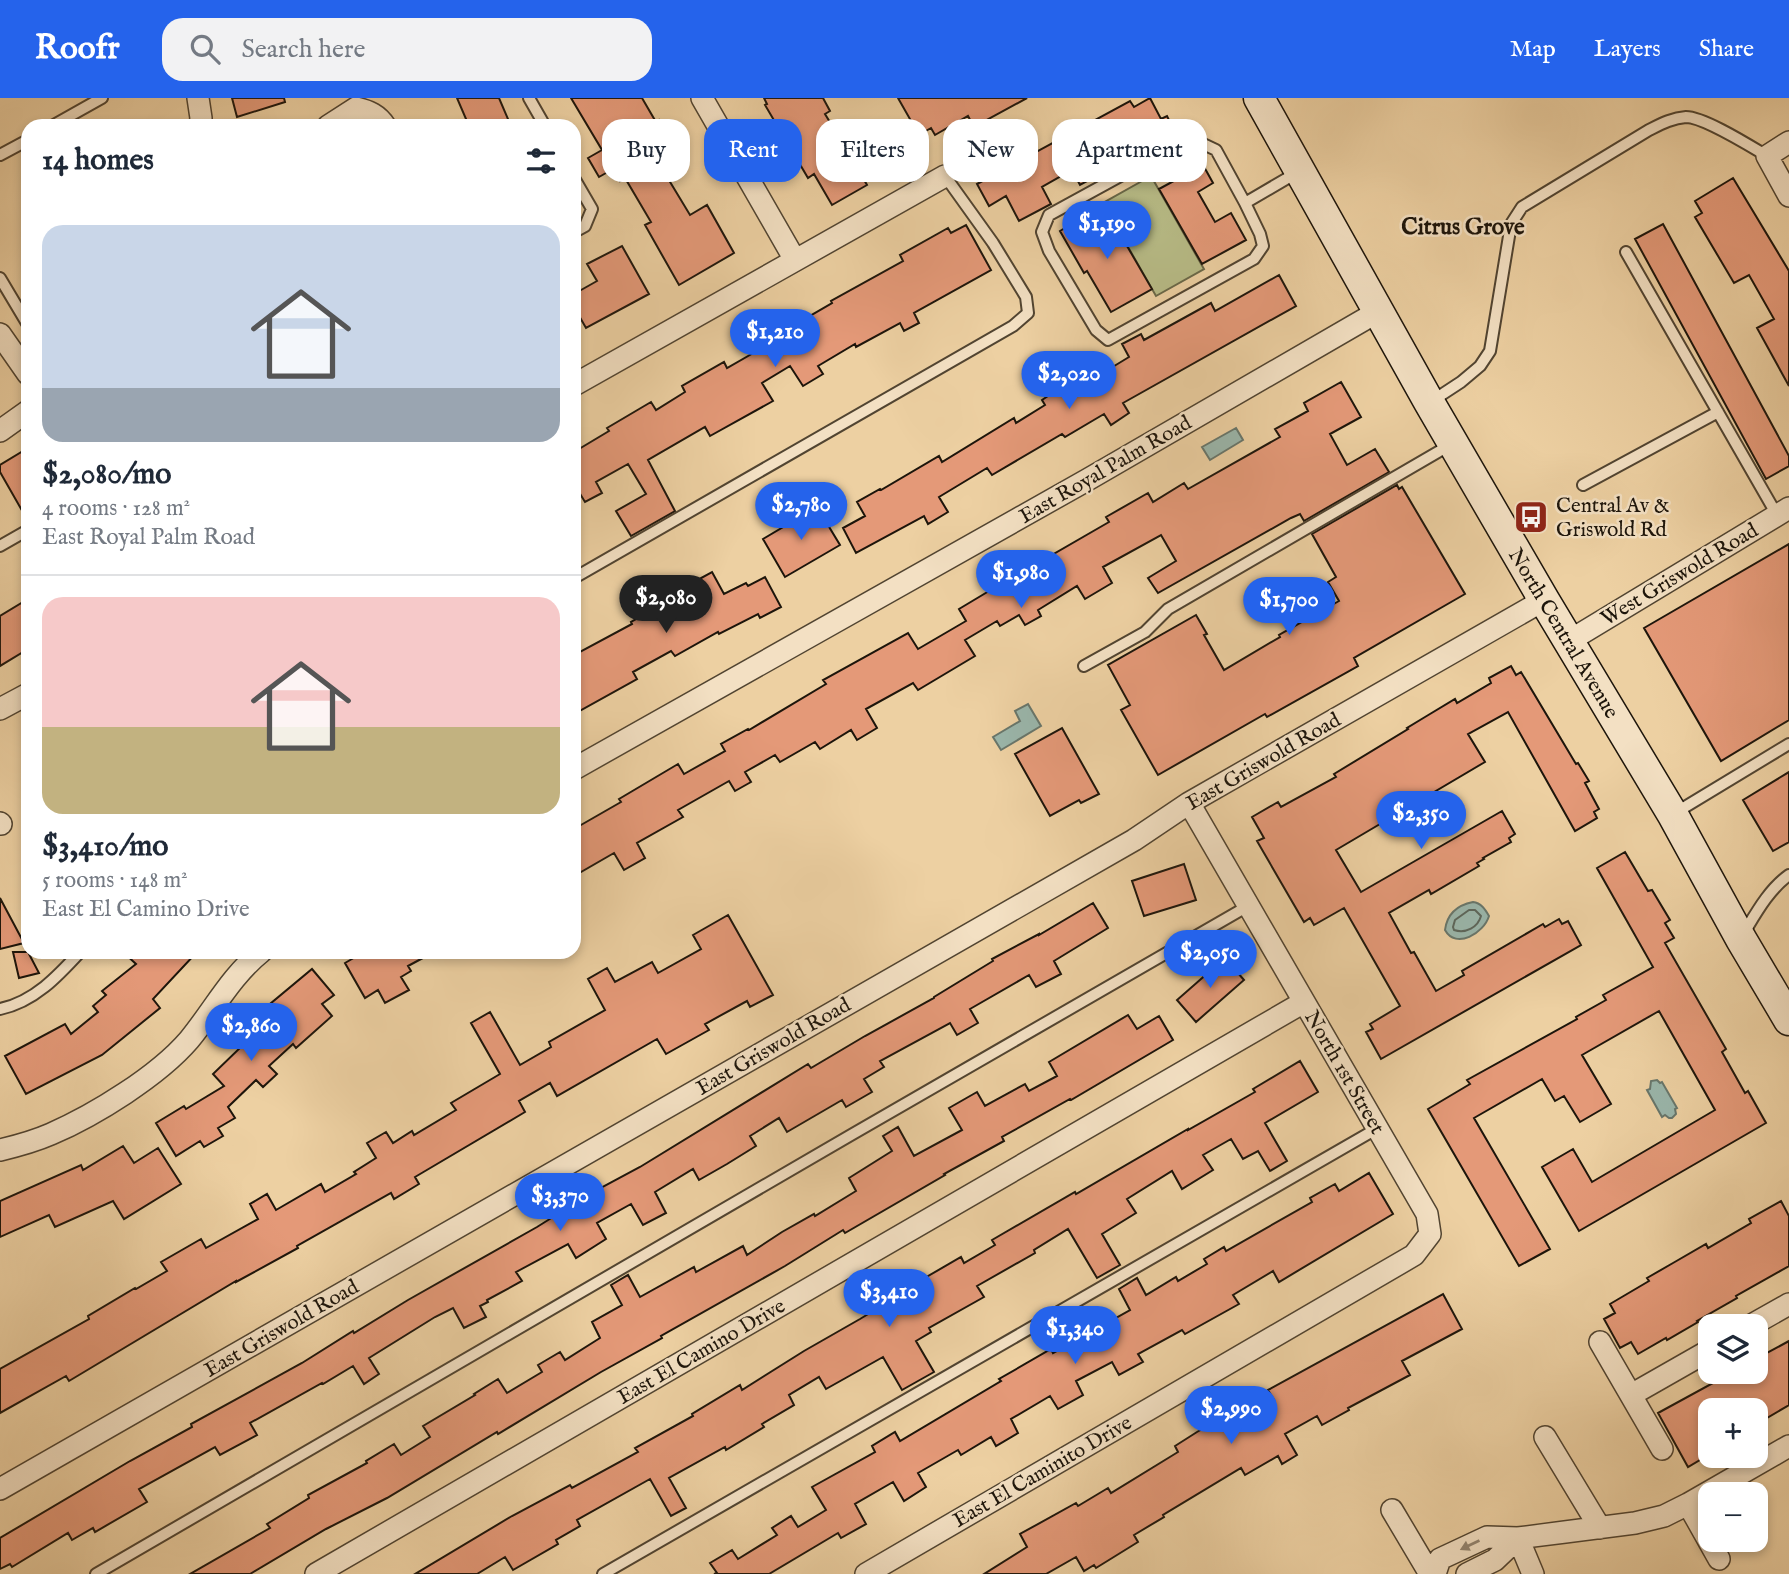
<!DOCTYPE html>
<html lang="en">
<head>
<meta charset="utf-8">
<style>
  body { margin:0; font-family:"IM FELL English",serif; background:#f2f2f3; color:#1f2937; height:100vh; display:flex; flex-direction:column; font-size:26px; white-space:nowrap }
  * { box-sizing:border-box; margin:0 }
  p { font-size:23px; color:#747a83 }
  .icon { flex:none; width:38px; height:38px; fill:none; stroke:currentColor; stroke-width:2; stroke-linecap:round; stroke-linejoin:round }
  .map { position:relative; flex:1; overflow:hidden }
  .sheet { position:absolute; left:21px; top:21px; width:560px; height:840px; display:flex; flex-direction:column; background:#fff; border-radius:21px; box-shadow:0 4px 10px #0003 }
  .sheet>* { flex:none }
  .hud { position:absolute; left:602px; top:21px; width:665px; height:63px; display:flex; gap:14px }
  .controls { position:absolute; left:1698px; top:1216px; display:grid; gap:14px }
  .controls a { display:grid; place-items:center; width:70px; height:70px; border-radius:14px; background:#fff; box-shadow:0 4px 10px #0003; font-size:35px }
  .price { position:absolute; translate:-50% -60px; padding:0 16px; border-radius:24px; background:#2563eb; color:#fff; font-size:23px; line-height:46px; filter:drop-shadow(0 2px 4px #0008) }
  .price::after { content:''; position:absolute; left:50%; top:42px; width:21px; height:16px; margin-left:-10px; background:inherit; clip-path:polygon(0 0,100% 0,50% 100%) }
  .price.selected { background:#222; color:#fff }
  ul { padding:0; list-style:none }
  li { display:grid; align-content:center; gap:14px; height:371px; padding:0 21px }
  li+li { border-top:2px solid #e0e1e3 }
  li span { display:grid; place-items:center; height:217px; border-radius:21px; color:#555 }
  li>.icon { margin-inline-start:auto }
  span .icon { width:126px; height:126px; fill:#fffc; stroke-width:1 }
  li b { font-size:30px }
  h2 { display:flex; justify-content:space-between; align-items:center; height:84px; padding:0 21px; font-size:30px }
  .tag { padding:0 24px; border-radius:21px; background:#fff; box-shadow:0 4px 10px #0003; font-size:24px; line-height:63px }
  .tag.selected { background:#2563eb; color:#fff }
  header { display:flex; align-items:center; gap:42px; box-sizing:border-box; height:98px; padding:0 35px; background:#2563eb; color:#fff }
  header strong { font-size:33px }
  nav { display:flex; gap:38px; margin-inline-start:auto; font-size:24px }
  .search { width:490px; height:63px; background:#f2f2f3; display:flex; align-items:center; gap:18px; box-sizing:border-box; padding:0 24px; border-radius:21px; color:#747a83; font-size:26px }
  .map>svg:first-child { display:block }
  .green { fill:#b7bb86; stroke:#6a6848; stroke-width:2 }
  .water { fill:#9ab6ab; stroke:#68766b; stroke-width:2 }
  .lines { fill:none; stroke-linecap:round; stroke-linejoin:round }
  .shore { stroke:#5c665b; stroke-width:2 }
  .building { fill:#e49978; stroke:#1d150b; stroke-width:2 }
  .service-casing { stroke:#514431; stroke-width:14 }
  .minor-casing { stroke:#514431; stroke-width:24 }
  .secondary-casing { stroke:#1d150b; stroke-width:33 }
  .service { stroke:#f3e0c3; stroke-width:10 }
  .minor { stroke:#f3e0c3; stroke-width:21 }
  .secondary { stroke:#f3e0c3; stroke-width:30 }
  .oneway { fill:#938570 }
  .labels { text-anchor:middle; stroke-width:5; stroke-linejoin:round; paint-order:stroke }
  .street-label { font-size:21px; fill:#1d150b; stroke:#f3e0c3 }
  .poi-label { font-size:21px; fill:#1d150b; stroke:#f3e0c3; text-anchor:start }
  .neighbourhood-label { font-size:23px; font-weight:bold; fill:#1d150b; stroke:#f3e0c3 }
</style>
</head>
<body>
<header>
<strong>Roofr</strong>
<div class="search"><svg class="icon" aria-label="search" viewBox="0 0 24 24"><circle cx="10" cy="10" r="6"/><path d="M15 15l6 6"/></svg>Search here</div>
<nav><a>Map</a><a>Layers</a><a>Share</a></nav>
</header>
<div class="map">
<svg width="1789" height="1476" viewBox="0 0 1789 1476">
  <rect width="100%" height="100%" fill="#edd0a2"/>
  <filter id="stains"><feTurbulence type="fractalNoise" baseFrequency=".00286" numOctaves="4"/><feColorMatrix values="0 0 0 0 .2 0 0 0 0 .09 0 0 0 0 .02 0 0 0 .5 -.17"/></filter>
  <radialGradient id="worn" r=".72"><stop offset=".6" stop-color="#630" stop-opacity="0"/><stop offset="1" stop-color="#630" stop-opacity=".3"/></radialGradient>
  <!-- green -->
  <path class="green" d="M1151,78L1204,171L1156,198L1103,105Z"/>
  <!-- water -->
  <path class="water" d="M1236,330L1243,342L1210,362L1202,349Z
    M1279,483L1284,485L1293,496L1265,511L1260,510L1256,503L1257,499Z
    M1028,606L1041,628L1001,652L993,639L1020,623L1015,613Z
    M1473,804C1481,805 1485,811 1489,818C1484,835 1456,852 1445,832C1447,816 1458,807 1473,804Z
    M1657,982L1660,985L1662,984L1677,1010L1675,1011L1676,1016L1672,1020H1669L1665,1017L1662,1019L1647,992L1650,991L1651,983Z"/>
  <g class="lines">
    <!-- shore -->
    <path class="shore" d="M1469,812H1475L1481,818C1478,829 1466,836 1454,832L1453,829L1455,822Z"/>
  </g>
  <!-- building -->
  <path class="building" d="M232,0H284L285,4L237,19Z
    M457,0H499L511,28H469Z
    M571,0H642L656,24L659,22L674,48L655,59L690,117L707,107L734,155L679,187L645,127L651,124L625,80L620,83L613,71L599,79L588,60L602,52Z
    M764,0H823L830,13L825,16L844,47L853,41L870,70L860,75L867,87L832,107L814,76L808,80L765,7L767,6Z
    M898,0H1027L974,29L968,18L935,37L931,30L919,37Z
    M1150,0L1161,21L1167,18L1175,34L1142,53L1134,38L1104,54L1113,69L1080,87L1072,72L1042,89L1051,106L1019,123L1006,98L989,108L977,86L1130,3L1134,9Z
    M1203,67L1213,85L1198,94L1215,124L1231,115L1246,142L1202,166L1159,91Z
    M1733,80L1789,173V288L1757,230L1774,221L1749,177L1734,185L1695,119L1702,115L1695,103Z
    M1109,117L1152,191L1111,214L1087,173L1084,175L1060,133L1083,119L1088,129Z
    M1663,126L1789,358V368L1766,381L1635,141Z
    M966,127L991,172L914,215L919,225L904,233L900,225L856,249L855,246L818,268L823,276L803,288L790,268L762,285L773,303L710,338L705,329L648,362L675,413L631,438L616,413L646,396L628,366L596,384L602,395L585,404L579,394L574,397V354L609,333L607,330L651,304L656,312L685,294L682,288L724,264L727,270L755,254L753,251L832,205L831,203L903,163L900,157L948,130L951,135Z
    M622,148L649,196L586,230L574,209V196L597,183L587,166Z
    M1279,177L1296,208L1123,305L1129,315L1111,327L1104,316L1065,339L1062,336L992,377L987,370L939,399L948,414L928,426L924,418L856,455L843,430L865,418L857,404L880,391L881,392L939,358L942,364L1014,320L1016,325L1045,307L1042,302L1060,290L1065,298L1129,259L1122,246L1141,236L1144,242L1211,205L1215,213Z
    M1341,284L1361,319L1330,336L1347,367L1375,351L1389,374L1304,423L1300,416L1291,420L1158,495L1148,480L1176,463L1161,437L1103,469L1112,485L1085,501L1077,488L1038,512L1041,518L1025,527L1019,517L1000,528L997,523L965,542L975,558L918,592L913,585L866,611L877,630L857,642L851,632L820,651L815,644L780,664L775,657L745,674L751,684L735,693L729,683L678,712L683,719L637,745L645,760L624,772L614,755L574,778V731L621,704L619,701L678,666L684,676L725,653L721,646L748,631L749,632L826,586L823,582L908,535L918,551L966,523L959,511L999,487L994,480L1013,469L1017,477L1109,424L1106,419L1148,395L1153,404L1184,385L1188,391L1280,339L1275,331L1308,313L1304,305Z
    M28,350V423L0,374V367Z
    M1397,387L1399,391L1402,389L1465,496L1354,560L1358,568L1267,619L1265,616L1158,677L1121,612L1130,607L1108,567L1196,517L1207,536L1204,537L1224,572L1280,539L1279,537L1339,503L1328,484L1336,479L1312,436Z
    M817,409L840,447L785,479L763,441Z
    M1789,446V622L1721,663L1644,530Z
    M712,474L724,496L746,485L748,488L765,479L781,509L760,520L758,516L719,536L718,534L675,558L671,553L633,574L637,581L574,616V557L632,526L631,524L694,489L692,485Z
    M28,501V551L0,568V518Z
    M1511,568L1516,577L1521,574L1576,666L1578,665L1589,683L1585,685L1599,711L1594,714L1597,720L1575,733L1508,614L1468,636L1485,664L1336,752L1361,794L1502,713L1515,736L1509,740L1511,744L1483,760L1484,761L1477,765L1479,768L1431,796L1429,792L1389,815L1411,855L1414,854L1436,893L1464,877L1462,873L1543,826L1545,829L1559,821L1562,826L1568,823L1581,847L1381,961L1366,934L1373,931L1370,926L1400,908L1344,810L1314,827L1310,820L1304,824L1257,743L1264,740L1252,719L1278,704L1281,709L1336,679L1334,676L1408,631L1407,630L1425,619L1455,601L1457,605L1491,585L1489,580Z
    M1062,630L1099,696L1081,705L1079,702L1050,718L1015,656Z
    M1789,674V744L1773,753L1743,702Z
    M1625,754L1648,793L1652,792L1670,822L1665,825L1674,840L1665,845L1726,951L1722,954L1745,995L1748,993L1766,1025L1579,1133L1542,1069L1573,1051L1592,1084L1715,1012L1659,913L1582,957L1611,1006L1580,1024L1564,998L1555,1003L1542,981L1474,1020L1550,1151L1519,1168L1428,1011L1470,986L1467,982L1577,921L1576,919L1606,902L1603,897L1653,869L1597,770Z
    M1184,766L1196,802L1144,818L1132,783Z
    M0,800L24,845L0,851Z
    M1093,805L1108,830L1054,863L1061,876L1036,889L1029,877L970,911L978,925L957,937L950,925L880,963L884,969L864,981L872,994L846,1009L842,1002L787,1034L779,1020L750,1038L756,1048L727,1066L699,1082L693,1071L655,1094L666,1115L643,1127L631,1106L597,1125L606,1141L576,1160L568,1146L516,1174L522,1183L487,1202L488,1204L480,1208L486,1219L464,1230L453,1210L435,1219L369,1260L379,1276L364,1286L353,1268L323,1286L322,1285L250,1325L257,1337L220,1357L215,1349L139,1391L147,1404L95,1434L93,1430L72,1442L68,1435L12,1469L10,1466L0,1471V1440L130,1363L192,1329L191,1326L302,1265L353,1233L354,1235L408,1202L537,1129L593,1094L640,1069L808,966L811,970L865,938L934,900V899L993,863L992,861L1039,836V837Z
    M728,817L773,897L750,909L747,903L705,926L709,932L666,956L657,941L557,998L550,985L519,1003L525,1014L415,1079L419,1086L394,1101L391,1095L297,1148L298,1150L236,1184V1183L69,1283L66,1278L0,1315V1271L89,1221L88,1218L135,1190L136,1191L167,1173L161,1164L201,1141L206,1150L258,1121L250,1106L267,1096L276,1112L321,1086L325,1094L356,1076L354,1074L376,1060L367,1045L386,1034L393,1045L412,1033L414,1037L456,1012L451,1005L500,976L471,925L490,914L520,967L551,949L549,944L605,912L588,881L607,870L615,884L652,864L658,875L701,851L693,837Z
    M13,854H28L39,875L19,880Z
    M123,854H197L153,901L160,910L102,957L26,996L5,958L65,926L71,936L98,914L93,908L106,897L102,893L136,866Z
    M364,854H434L408,868L411,873L401,879L409,892L385,905L378,892L365,900L345,865Z
    M1225,860L1244,882L1196,924L1177,902Z
    M312,871L334,897L322,906L332,918L296,950L293,946L269,968L277,976L263,989L256,982L228,1009L235,1020L218,1030L223,1038L204,1049L200,1043L176,1058L156,1025L184,1008L186,1011L224,988L213,976L271,920L264,911Z
    M1128,917L1137,931L1159,918L1173,942L1071,1002L1070,1001L1002,1039L1004,1043L944,1076L945,1077L845,1135L843,1132L785,1168L661,1238L662,1240L601,1274L498,1336L497,1334L387,1400L326,1431L250,1476H190L270,1430L267,1426L309,1400L308,1397L367,1365L366,1363L394,1346L401,1357L430,1339L423,1328L475,1297L474,1296L498,1281L507,1295L542,1274L538,1267L560,1254L565,1262L600,1240L592,1224L622,1207L611,1187L628,1177L640,1199L694,1169L696,1174L743,1148L747,1157L782,1134L814,1116L815,1118L856,1093L849,1080L892,1053L883,1038L898,1029L914,1058L962,1032L949,1010L977,994L985,1008L1025,986L1029,993L1057,978L1049,964Z
    M1300,963L1318,994L1265,1025L1287,1063L1270,1073L1258,1053L1243,1061L1231,1041L1203,1057L1213,1072L1182,1091L1172,1073L1127,1101L1136,1115L1102,1136L1120,1167L1097,1180L1068,1131L1034,1152L1035,1155L977,1188L984,1199L929,1230L931,1234L916,1243L934,1274L902,1292L883,1259L826,1291L819,1279L789,1297L794,1307L762,1326L764,1329L726,1352L725,1349L669,1380L686,1410L671,1418L650,1381L577,1422L580,1428L556,1442L558,1446L513,1472L505,1459L477,1476H415L512,1418L570,1387L572,1390L638,1354L635,1350L693,1318L692,1316L740,1287L742,1292L804,1253L860,1221L916,1187V1185L961,1159L964,1165L995,1147L992,1142L1075,1094L1076,1096L1188,1031V1032L1255,994L1253,991Z
    M123,1048L134,1065L158,1050L181,1086L124,1121L113,1103L55,1129L49,1117L0,1139V1103L81,1067L83,1072Z
    M1369,1075L1393,1116L1279,1184L1273,1173L1233,1197L1239,1206L1185,1236L1182,1232L1138,1256L1143,1264L1119,1277L1112,1264L1076,1283L1083,1297L1058,1311L1050,1298L1011,1321L1018,1335L996,1348L991,1339L961,1357L958,1352L918,1375L926,1389L904,1403L893,1384L855,1406L866,1426L841,1440L838,1435L769,1476H714L717,1475L710,1465L732,1452L738,1461L777,1437L772,1430L791,1418L798,1429L826,1412L812,1389L875,1354L872,1348L895,1334L900,1343L1001,1283L999,1281L1051,1251L1053,1255L1130,1212L1119,1191L1137,1180L1146,1197L1176,1179L1178,1183L1207,1166L1204,1161L1224,1149L1226,1153L1312,1104L1310,1100L1335,1086L1339,1093Z
    M1781,1103L1789,1118V1168L1736,1198L1737,1200L1697,1223L1698,1224L1667,1242L1666,1240L1638,1256L1631,1244L1620,1250L1604,1221L1615,1215L1610,1206L1649,1183L1647,1180L1673,1165L1706,1146L1708,1150L1751,1125L1749,1121Z
    M1443,1196L1462,1231L1402,1263L1410,1277L1348,1310L1349,1312L1322,1327L1317,1318L1285,1336L1297,1357L1282,1366L1278,1358L1245,1377L1241,1370L1163,1417L1164,1419L1134,1437L1138,1444L1096,1470L1094,1467L1084,1473L1076,1459L1046,1476H984L1027,1449L1020,1436L1076,1405L1078,1408L1108,1390L1111,1395L1178,1354L1175,1348L1197,1334L1232,1314L1236,1323L1274,1302L1268,1292Z
    M1789,1243V1307L1755,1327V1312H1710V1356L1688,1369L1658,1315L1733,1274H1755V1260L1766,1253L1767,1255Z"/>
  <g class="lines">
    <!-- service casing -->
    <g class="service-casing">
      <path id="service" d="M529,0L545,28
        M52,28L102,0
        M1197,43L1216,52L1245,105L1260,136L1263,148L1254,161L1108,242L1096,232L1049,153L1042,134L1049,117L1175,48Z
        M0,57L28,42
        M574,80L592,111L585,128L574,134
        M1245,105L1298,74
        M1626,154L1777,417
        M0,180L28,227
        M1432,303L1461,284L1480,268L1490,253L1511,126L1522,109L1649,32C1661,26 1672,20 1686,19C1704,19 1750,48 1767,58
        M1583,387L1718,314
        M0,448L28,432
        M574,480L1013,228L1028,215L1026,199L993,145L945,78
        M1084,568L1145,534L1168,511L1450,347
        M1675,715L1789,646
        M1742,838C1755,817 1768,792 1789,777
        M0,911C34,904 58,878 80,854
        M96,1476L851,1037L1248,808
        M603,1476L1378,1030"/>
    </g>
    <!-- minor casing -->
    <g class="minor-casing">
      <path id="minor" d="M198,0L201,20L200,28
        M702,0L795,162
        M328,28L356,10C369,13 378,17 385,28
        M1789,44L1767,58L1789,98
        M0,236L28,276
        M574,287L945,78
        M0,333L28,313
        M1569,543L1789,410
        M0,611L28,596
        M574,671L1087,382L1379,213
        M0,725L1,726
        M0,1052C17,1048 35,1043 51,1036C95,1017 158,978 189,942C213,913 231,878 261,854
        M1750,1228L1789,1206
        M1600,1244L1662,1351
        M1631,1297L1710,1252
        M1545,1339L1600,1430
        M0,1391L1134,742L1189,705L1544,502
        M1688,1406L1719,1461
        M1392,1412L1430,1476
        M1518,1440L1533,1476
        M316,1476L1304,904
        M866,1476L1414,1157L1430,1136L1427,1116L1189,705
        M1435,1476L1440,1461L1487,1439L1518,1440L1565,1434L1635,1425L1664,1418L1688,1406L1789,1348
        M1467,1476L1495,1462L1518,1440"/>
    </g>
    <!-- secondary casing -->
    <g class="secondary-casing">
      <path id="secondary" d="M1259,0L1429,304L1544,502L1673,717L1741,841L1789,922"/>
    </g>
    <!-- service -->
    <use href="#service" class="service"/>
    <!-- minor -->
    <use href="#minor" class="minor"/>
    <!-- secondary -->
    <use href="#secondary" class="secondary"/>
  </g>
  <!-- one-way arrows -->
  <defs><path id="oneway-solid" d="M-6-.8H1V-3.2L6.5 0L1 3.2V.8H-6Z" transform="scale(1.75)"/></defs>
  <use class="oneway" href="#oneway-solid" transform="translate(1470 1447) rotate(154)"/>
  <!-- icons -->
  <defs>
    <g id="bus-square" transform="scale(1.75)"><rect x="-9" y="-9" width="18" height="18" rx="4" fill="#8f2418" stroke="#f3e0c3"/><path d="M-5-6H5V4H4V6H2V4H-2V6H-4V4H-5ZM-3.5-4V0h7V-4ZM-3.5 1.2v1.5H-2V1.2ZM2 1.2v1.5H3.5V1.2Z" fill="#fff"/></g>
  </defs>
  <g fill-rule="evenodd">
    <use href="#bus-square" x="1531" y="419"/>
  </g>
  <g class="labels">
    <!-- street labels -->
    <g class="street-label">
      <text transform="translate(1105 371) rotate(-30)" y="7">East Royal Palm Road</text>
      <text transform="translate(1679 476) rotate(-31)" y="7">West Griswold Road</text>
      <text transform="translate(1564 535) rotate(59)" y="7">North Central Avenue</text>
      <text transform="translate(1263 663) rotate(-30)" y="7">East Griswold Road</text>
      <text transform="translate(773 948) rotate(-30)" y="7">East Griswold Road</text>
      <text transform="translate(1345 974) rotate(60)" y="7">North 1st Street</text>
      <text transform="translate(281 1230) rotate(-30)" y="7">East Griswold Road</text>
      <text transform="translate(701 1253) rotate(-30)" y="7">East El Camino Drive</text>
      <text transform="translate(1042 1373) rotate(-30)" y="7">East El Caminito Drive</text>
    </g>
    <!-- poi labels -->
    <g class="poi-label">
      <text x="1556" y="414">Central Av &amp;<tspan x="1556" dy="24">Griswold Rd</tspan></text>
    </g>
    <!-- neighbourhood labels -->
    <g class="neighbourhood-label">
      <text x="1463" y="136">Citrus Grove</text>
    </g>
  </g>
  <rect width="100%" height="100%" filter="url(#stains)"/>
  <rect width="100%" height="100%" fill="url(#worn)"/>
</svg>
<div class="controls">
<a><svg class="icon" aria-label="layers" viewBox="0 0 24 24"><path d="M12 4l9 5-9 5-9-5zM3 14l9 5 9-5"/></svg></a>
<a>+</a>
<a>−</a>
</div>
<b class="price" style="left:1107px;top:163px">$1,190</b>
<b class="price" style="left:775px;top:271px">$1,210</b>
<b class="price" style="left:1069px;top:313px">$2,020</b>
<b class="price" style="left:801px;top:444px">$2,780</b>
<b class="price" style="left:1021px;top:512px">$1,980</b>
<b class="price selected" style="left:666px;top:537px">$2,080</b>
<b class="price" style="left:1289px;top:539px">$1,700</b>
<b class="price" style="left:1421px;top:753px">$2,350</b>
<b class="price" style="left:1210px;top:892px">$2,050</b>
<b class="price" style="left:251px;top:965px">$2,860</b>
<b class="price" style="left:560px;top:1135px">$3,370</b>
<b class="price" style="left:889px;top:1231px">$3,410</b>
<b class="price" style="left:1075px;top:1268px">$1,340</b>
<b class="price" style="left:1231px;top:1348px">$2,990</b>
<div class="hud">
<a class="tag">Buy</a>
<a class="tag selected">Rent</a>
<a class="tag">Filters</a>
<a class="tag">New</a>
<a class="tag">Apartment</a>
</div>
<section class="sheet">
<h2>14 homes<svg class="icon" aria-label="filters" viewBox="0 0 24 24"><path d="M4 7h16M4 17h16"/><circle cx="9" cy="7" r="2"/><circle cx="15" cy="17" r="2"/></svg></h2>
<ul>
<li><span style="background:linear-gradient(#c9d6e8 75%,#9aa5b1 0)"><svg class="icon" aria-label="home" viewBox="0 0 24 24"><path d="M3 11l9-7 9 7M6 9v11h12V9"/></svg></span><div><b>$2,080/mo</b><p>4 rooms · 128 m²</p><p>East Royal Palm Road</p></div></li>
<li><span style="background:linear-gradient(#f6c9c9 60%,#c2b280 0)"><svg class="icon" aria-label="home" viewBox="0 0 24 24"><path d="M3 11l9-7 9 7M6 9v11h12V9"/></svg></span><div><b>$3,410/mo</b><p>5 rooms · 148 m²</p><p>East El Camino Drive</p></div></li>
</ul>
</section>
</div>
</body>
</html>
